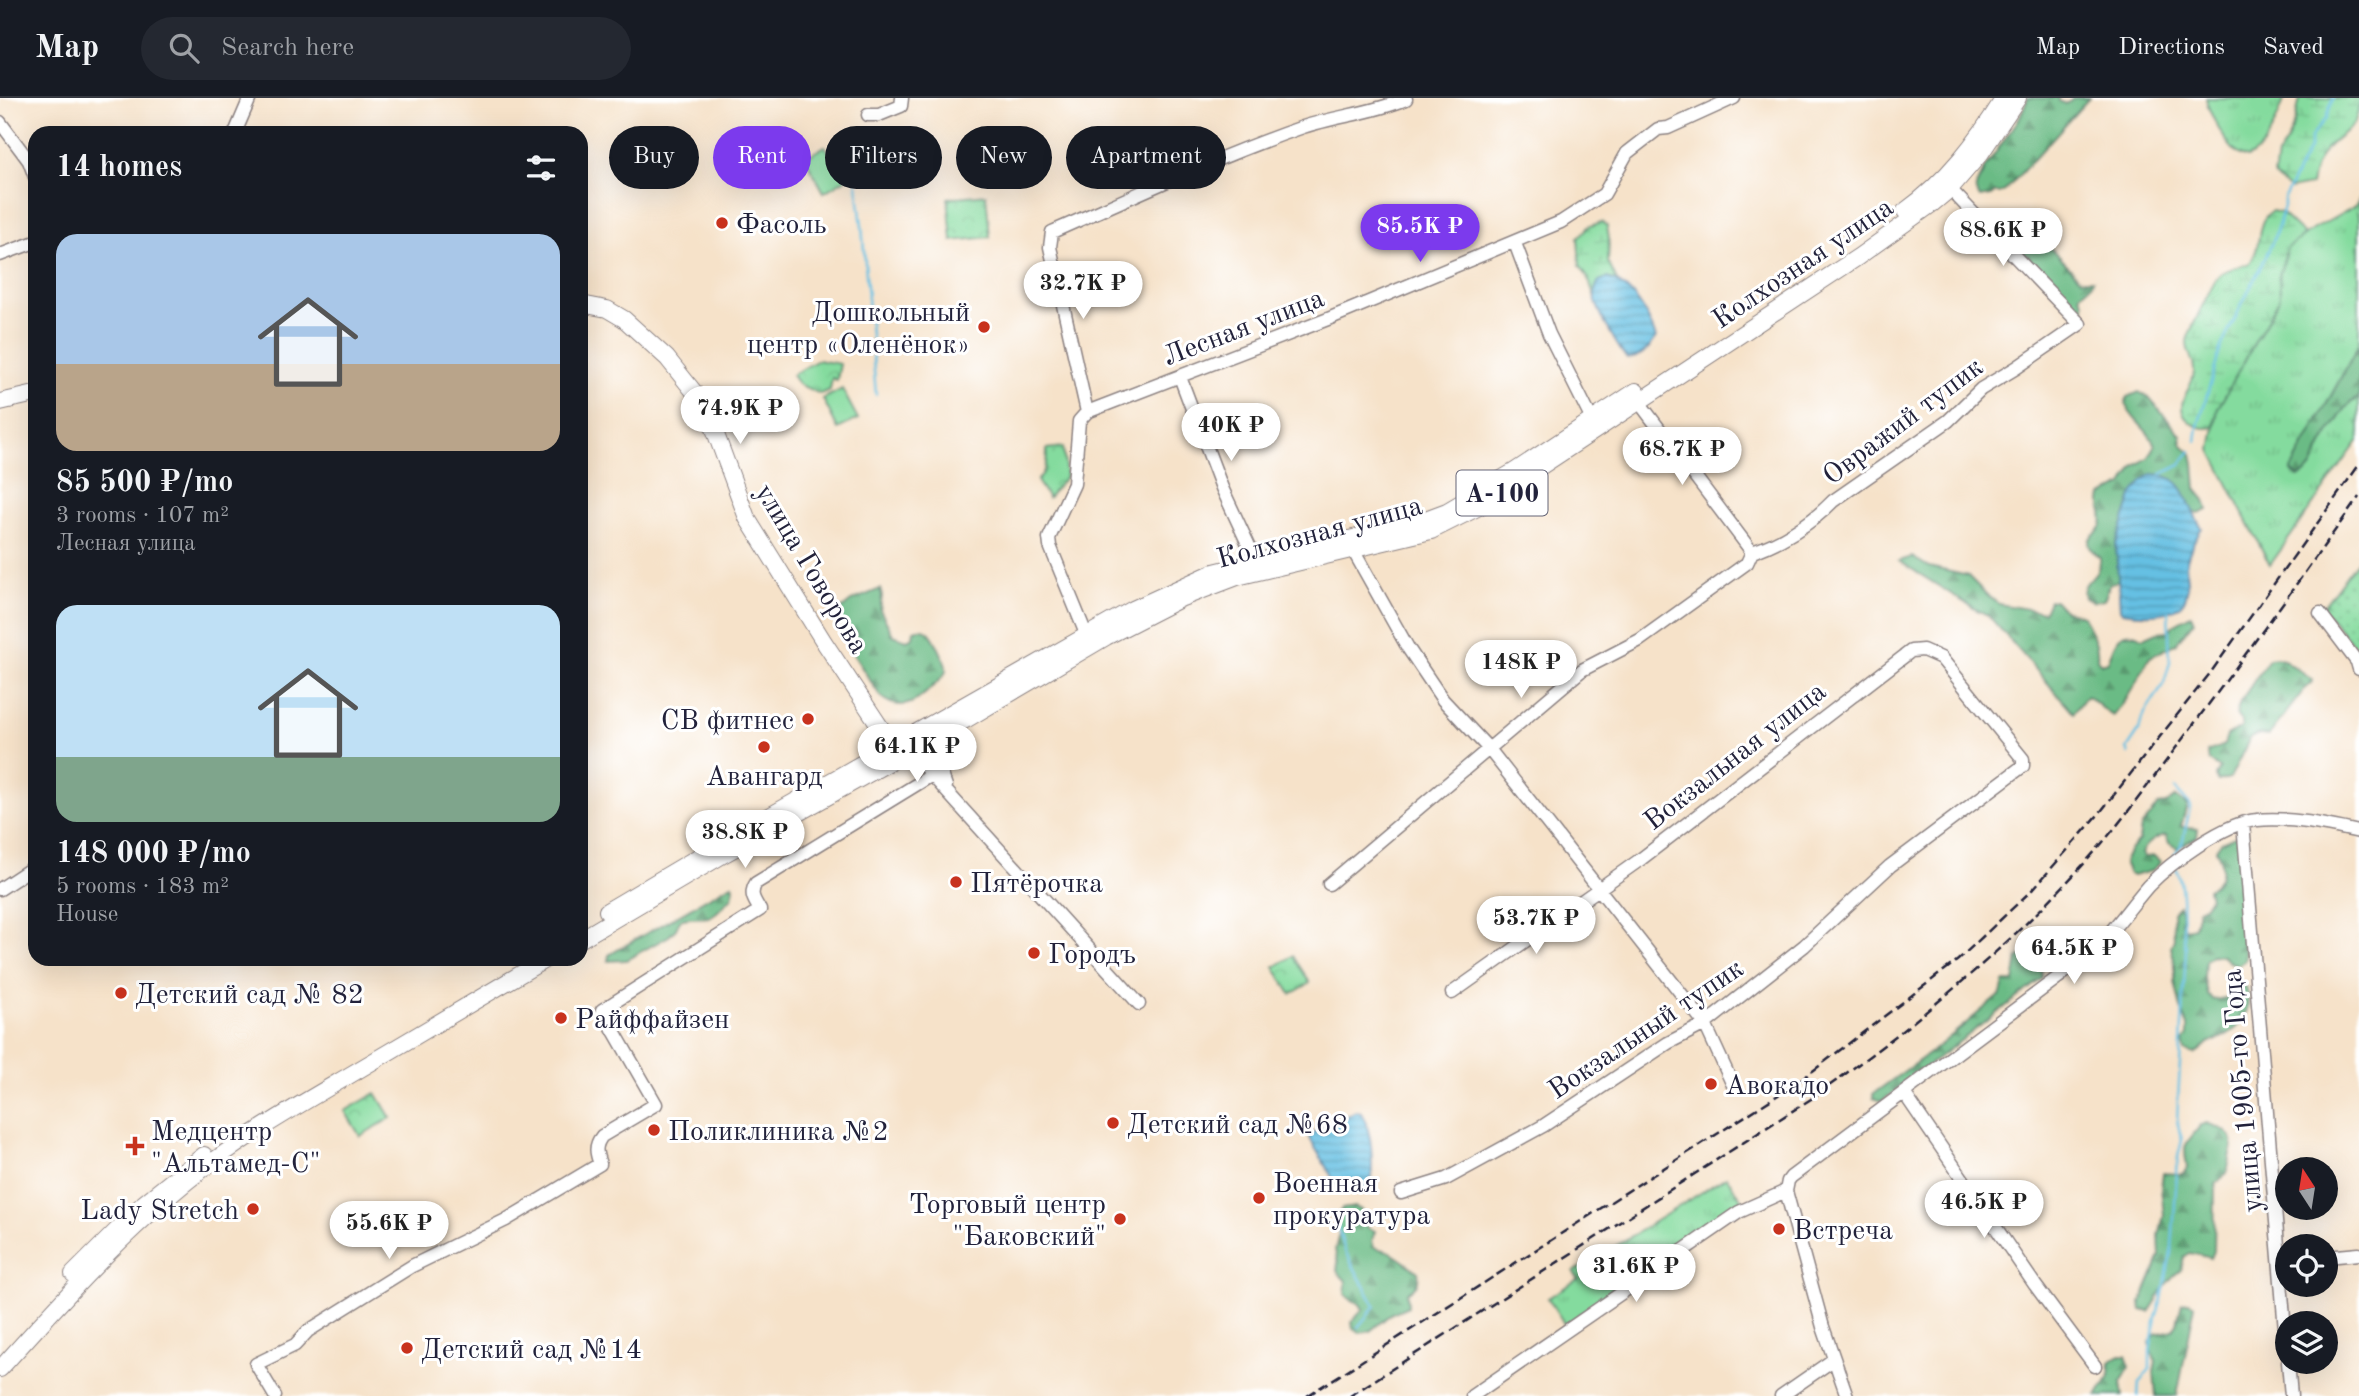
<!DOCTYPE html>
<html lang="en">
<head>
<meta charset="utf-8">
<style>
  body { margin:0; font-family:"Old Standard TT",serif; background:#242831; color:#f1f3f6; height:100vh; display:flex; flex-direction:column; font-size:26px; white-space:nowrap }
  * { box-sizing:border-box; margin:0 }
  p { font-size:23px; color:#9ea1a6 }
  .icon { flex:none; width:38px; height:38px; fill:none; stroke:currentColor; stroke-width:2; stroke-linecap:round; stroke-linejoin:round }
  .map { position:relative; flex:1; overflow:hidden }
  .panel { position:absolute; left:28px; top:28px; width:560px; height:840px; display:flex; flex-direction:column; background:#171b24; border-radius:21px; box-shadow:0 7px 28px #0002 }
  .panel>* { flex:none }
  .guide { position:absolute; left:609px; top:28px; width:665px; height:63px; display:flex; gap:14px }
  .needle { width:46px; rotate:348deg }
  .fabs { position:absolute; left:2275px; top:1059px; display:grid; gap:14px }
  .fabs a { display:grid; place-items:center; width:63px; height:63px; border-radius:50%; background:#171b24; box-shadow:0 7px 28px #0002; font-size:35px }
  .price { position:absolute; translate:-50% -60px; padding:0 16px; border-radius:24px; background:#fff; color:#222; font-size:23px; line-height:46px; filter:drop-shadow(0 2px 4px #0008) }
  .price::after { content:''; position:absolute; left:50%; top:42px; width:21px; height:16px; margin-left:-10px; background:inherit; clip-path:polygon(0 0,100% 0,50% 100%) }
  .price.active { background:#7c3aed; color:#fff }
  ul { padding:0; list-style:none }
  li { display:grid; align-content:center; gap:14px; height:371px; padding:0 28px }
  li span { display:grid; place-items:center; height:217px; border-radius:21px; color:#555 }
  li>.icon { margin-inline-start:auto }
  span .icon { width:126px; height:126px; fill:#fffc; stroke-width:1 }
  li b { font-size:30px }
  h2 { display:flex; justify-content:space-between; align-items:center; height:84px; padding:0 28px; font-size:30px }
  .chip { padding:0 24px; border-radius:32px; background:#171b24; box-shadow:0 7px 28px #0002; font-size:24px; line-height:63px }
  .chip.active { background:#7c3aed; color:#fff }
  header { display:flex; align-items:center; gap:42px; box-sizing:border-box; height:98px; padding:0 35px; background:#171b24; border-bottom:2px solid #363941 }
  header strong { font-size:33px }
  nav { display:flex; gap:38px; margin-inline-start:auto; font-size:24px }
  .search { width:490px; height:63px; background:#242831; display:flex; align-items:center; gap:18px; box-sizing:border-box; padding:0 24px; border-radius:38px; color:#9ea1a6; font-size:26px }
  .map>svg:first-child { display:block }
  .grass { fill:url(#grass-tufts); stroke:#537e6c; stroke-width:2 }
  .forest { fill:url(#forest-firs); stroke:#466e60; stroke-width:2 }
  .wetland { fill:url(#wetland-marsh); stroke:#537e6c; stroke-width:2 }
  .park { fill:url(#park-crowns); stroke:#537e6c; stroke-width:2 }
  .garden { fill:url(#garden-dots); stroke:#537e6c; stroke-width:2 }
  .pitch { fill:#84db9e; stroke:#537e6c; stroke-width:2 }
  .water { fill:url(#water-rules); stroke:#44718f; stroke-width:2 }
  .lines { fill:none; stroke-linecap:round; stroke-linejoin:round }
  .stream { stroke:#65c0e3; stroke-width:2.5 }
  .minor-casing { stroke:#8c8282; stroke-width:15 }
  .major-casing { stroke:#8c8282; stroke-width:18 }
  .minor { stroke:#fff; stroke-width:12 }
  .major { stroke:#fff; stroke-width:16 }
  .rail { stroke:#22223b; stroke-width:2.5; stroke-dasharray:10 5; stroke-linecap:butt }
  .poi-dot { fill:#c8321e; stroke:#fff; stroke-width:2.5 }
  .labels { text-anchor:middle; stroke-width:6; stroke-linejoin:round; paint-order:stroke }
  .shield { fill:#fff; stroke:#646476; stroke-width:2 }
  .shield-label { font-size:26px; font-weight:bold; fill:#22223b }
  .poi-label { font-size:28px; fill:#22223b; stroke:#fff; text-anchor:start }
  .street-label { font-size:28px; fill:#22223b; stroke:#fff }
</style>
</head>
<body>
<header>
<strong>Map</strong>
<div class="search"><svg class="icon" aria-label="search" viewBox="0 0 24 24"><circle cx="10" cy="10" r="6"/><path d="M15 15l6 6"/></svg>Search here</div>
<nav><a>Map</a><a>Directions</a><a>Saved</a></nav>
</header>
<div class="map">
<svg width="2359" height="1298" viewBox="0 0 2359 1298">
  <defs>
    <pattern id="grass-tufts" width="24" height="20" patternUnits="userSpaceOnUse" patternTransform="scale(1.75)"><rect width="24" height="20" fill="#84db9e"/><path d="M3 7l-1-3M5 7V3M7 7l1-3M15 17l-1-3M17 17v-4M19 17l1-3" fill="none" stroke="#72bc89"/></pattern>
    <pattern id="forest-firs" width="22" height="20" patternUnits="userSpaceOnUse" patternTransform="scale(1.75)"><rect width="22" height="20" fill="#6bbb85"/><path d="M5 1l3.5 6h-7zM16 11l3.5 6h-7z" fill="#58986e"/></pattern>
    <pattern id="wetland-marsh" width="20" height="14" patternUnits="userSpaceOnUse" patternTransform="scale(1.75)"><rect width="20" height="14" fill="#84db9e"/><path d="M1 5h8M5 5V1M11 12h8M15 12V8" fill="none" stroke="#72bc89"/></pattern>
    <pattern id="park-crowns" width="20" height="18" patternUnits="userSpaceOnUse" patternTransform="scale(1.75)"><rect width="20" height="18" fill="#84db9e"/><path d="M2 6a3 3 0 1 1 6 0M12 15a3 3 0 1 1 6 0" fill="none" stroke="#72bc89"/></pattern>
    <pattern id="garden-dots" width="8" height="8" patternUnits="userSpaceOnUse" patternTransform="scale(1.75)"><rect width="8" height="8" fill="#84db9e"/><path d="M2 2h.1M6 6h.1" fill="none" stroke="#72bc89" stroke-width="1.8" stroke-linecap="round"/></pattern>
    <pattern id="water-rules" width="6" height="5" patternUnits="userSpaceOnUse" patternTransform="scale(1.75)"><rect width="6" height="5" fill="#65c0e3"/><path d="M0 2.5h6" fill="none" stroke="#539cb9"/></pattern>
  </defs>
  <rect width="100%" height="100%" fill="#fff"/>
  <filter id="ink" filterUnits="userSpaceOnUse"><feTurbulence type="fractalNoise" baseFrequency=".0143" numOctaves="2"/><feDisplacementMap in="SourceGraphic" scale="14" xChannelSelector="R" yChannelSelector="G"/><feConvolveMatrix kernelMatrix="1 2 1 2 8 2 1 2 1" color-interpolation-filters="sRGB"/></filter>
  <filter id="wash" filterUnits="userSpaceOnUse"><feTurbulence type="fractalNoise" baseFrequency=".00686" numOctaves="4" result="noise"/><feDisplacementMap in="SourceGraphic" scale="28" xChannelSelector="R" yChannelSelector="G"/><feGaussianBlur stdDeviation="1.57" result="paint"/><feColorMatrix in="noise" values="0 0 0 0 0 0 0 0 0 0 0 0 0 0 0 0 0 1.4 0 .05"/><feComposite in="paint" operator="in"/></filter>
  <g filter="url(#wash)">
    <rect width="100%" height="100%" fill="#f6e2c9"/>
    <!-- grass -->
    <path class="grass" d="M2206,0H2285C2276,21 2269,50 2247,60C2245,59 2239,57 2237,55C2225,45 2208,14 2206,0Z
      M2359,101V246L2291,372L2298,379C2314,373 2314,363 2321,349C2324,342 2345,310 2349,306C2351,304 2356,301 2359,300V342L2270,467L2211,352L2218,310L2280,199L2279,177L2287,150L2304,137L2355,108Z
      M1726,1079L1744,1104L1565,1227L1548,1200L1578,1181L1574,1174Z"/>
    <!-- forest -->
    <path class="forest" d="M2028,0H2059V3L2065,6L2073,0H2089L2005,93L2000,95L1995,94L1991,98L1980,100C1969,90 1982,82 1984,71L2019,21Z
      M2015,118C2023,122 2025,129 2032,134C2049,147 2063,162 2078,178L2083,181H2093L2092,186L2080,197L2084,206V211L2079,215C2065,209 2065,195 2056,184C2046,171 2036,184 2029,159L2019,154L2011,141L2002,134L2011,120Z
      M2359,246V300C2356,301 2351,304 2349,306C2345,310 2324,342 2321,349C2314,363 2314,373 2298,379L2291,372Z
      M2139,294L2148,299L2181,337L2182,346L2192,356L2194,365L2196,391L2205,402L2208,412L2199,416L2192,414L2187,399L2116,445L2119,483L2110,486L2104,502L2094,504L2084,499C2079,481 2102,480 2100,459C2096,456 2089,452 2089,445C2089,436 2100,435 2102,427C2105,417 2098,408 2102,398L2123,387L2134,369L2149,359L2155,348C2149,330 2131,323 2125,305L2128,299Z
      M1912,459L1929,469L1968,478L1988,498L1999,506L2044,514L2049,502H2055L2064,512L2083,518C2090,535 2099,542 2097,561L2101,566L2108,564C2112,552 2117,532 2133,536C2137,537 2140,539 2144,540L2157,534L2169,533L2173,527L2191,517L2194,523L2176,546L2150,559L2126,602L2113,618C2103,613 2097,603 2086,598L2074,615L1988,517L1975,511L1899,463Z
      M880,491L882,498L880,512L893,537L907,542L913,539L914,532C920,530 925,530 929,534C934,539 948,566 946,573C944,580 937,584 932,589C917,605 900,615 881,599L851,553L847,532L839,520L840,512L851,503Z
      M2277,560L2286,563L2312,582L2311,586L2304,592L2269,637L2259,636L2250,640L2230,680L2218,683L2216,678L2220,670L2209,663L2207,654L2224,647L2227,638L2242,629V624L2236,617L2240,604L2269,561Z
      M2176,699L2187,707L2181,728L2185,730L2198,731L2197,739L2177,750L2169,745L2166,737C2157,738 2144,747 2142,756L2145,759L2154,758L2161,764L2151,773L2133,778L2129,776L2124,764L2130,752L2139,742L2141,729L2158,707L2166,706Z
      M2237,737L2240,746L2238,754L2245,862L2238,867L2229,864L2222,858L2212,857L2205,863L2204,880L2207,897L2214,902L2231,899L2238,883C2245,888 2249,892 2248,901C2248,924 2237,932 2217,942C2212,944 2210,943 2207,946C2202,951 2200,953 2194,956L2185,953L2183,944L2188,937V928L2181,911L2175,884V866L2171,849L2174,841L2173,814L2179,808L2182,815L2181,824L2185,831L2194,829L2198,811L2205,807L2210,800L2208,791C2225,780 2224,768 2216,751L2221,744Z
      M732,786L734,790L732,800C724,804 719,816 709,819C699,821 690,818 680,822L676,831L669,838L626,862L608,863L609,857Z
      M2041,845L2043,850L2033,861L2034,867L2042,873V880L2040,882L1882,1003L1873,1000V996L1939,948L2001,896L2004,884H2014L2018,860Z
      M2206,1025C2242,1036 2232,1044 2227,1076L2216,1085L2215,1091L2214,1153L2211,1160L2190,1155L2184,1159L2181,1172C2164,1183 2161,1198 2149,1214L2142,1212L2141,1205L2160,1159L2159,1137L2164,1117L2161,1090L2163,1075L2183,1076L2187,1070C2184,1047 2182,1050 2197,1032C2203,1025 2197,1029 2206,1025Z
      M1355,1109L1363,1113L1366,1129L1375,1133L1372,1143L1374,1149C1379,1152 1385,1151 1390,1154C1399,1160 1409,1167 1418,1174C1420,1186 1415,1189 1407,1195L1408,1208L1392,1215L1370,1233L1359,1235L1353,1231L1352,1224L1363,1211L1359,1205L1350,1201L1345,1196L1346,1183L1337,1173L1338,1165L1335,1152L1339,1135L1335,1119L1342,1111Z
      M2189,1204L2195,1207L2177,1298H2156L2154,1273L2156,1263L2150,1251V1244L2156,1236L2173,1232L2177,1225L2182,1205Z
      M2118,1258H2126L2130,1269L2121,1284L2123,1298H2097L2109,1279L2110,1264Z"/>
    <!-- wetland -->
    <path class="wetland" d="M2300,0H2359C2359,35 2344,29 2325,52C2316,63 2313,74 2311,87L2290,91L2274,79L2277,58L2287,43L2295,24Z
      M2272,113L2281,115L2304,137L2287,150L2279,177L2280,199L2218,310L2214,329C2204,331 2197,330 2189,323C2171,305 2193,293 2194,274C2195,263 2186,254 2187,243C2188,237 2215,180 2220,176C2229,170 2240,169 2250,165C2264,145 2254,124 2272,113Z
      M1601,124L1607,128L1609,141L1608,164L1617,183L1607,180L1596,189L1595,200L1588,180L1580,168L1578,140L1588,129Z"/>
    <!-- park -->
    <path class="park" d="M986,96L990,139L952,143L948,100Z
      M818,262L840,266L837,282L832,280L830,292L820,296L798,286L792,277Z
      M1063,349L1066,378L1048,400L1037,383C1046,374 1047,364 1047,351Z
      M1293,858L1310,885L1291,896L1274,869Z
      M376,995L391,1020L360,1038L345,1013Z"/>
    <!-- garden -->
    <path class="garden" d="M2359,461V553L2322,510Z"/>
    <!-- pitch -->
    <path class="pitch" d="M825,48L846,81L824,94L805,60Z
      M842,291L858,321L838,331L823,301Z"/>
    <!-- water -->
    <path class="water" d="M1607,180C1632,187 1648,216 1656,240C1650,250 1640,260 1627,261C1618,250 1598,214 1595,200C1594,194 1596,188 1599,183Z
      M2152,376C2189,377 2185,407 2202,430C2195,439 2186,460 2186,470C2186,479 2189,490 2186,498C2179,521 2142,517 2122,514L2120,512L2116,446L2132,398L2143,382Z
      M1356,1013L1361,1015C1373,1035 1373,1063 1371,1086C1361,1094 1349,1093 1337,1088L1309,1039L1310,1036Z"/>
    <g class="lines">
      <!-- stream -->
      <path class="stream" d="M852,45L862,128L876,297
        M2196,343L2198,328L2221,249L2273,143L2284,109V100L2310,49V40L2326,20L2333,0
        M2162,376L2181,367L2185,360L2191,353
        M2129,656L2127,651L2139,633L2142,620L2164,585L2170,564L2168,513
        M2173,759L2182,746L2190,710L2189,706L2175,691
        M1333,1114L1345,1153L1375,1208L1358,1229
        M2138,1298L2139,1285L2150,1271V1252L2156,1219L2162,1201L2172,1149L2178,1059L2182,1042L2177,1023L2186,850C2179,824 2187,795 2176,770"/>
    </g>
  </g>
  <g filter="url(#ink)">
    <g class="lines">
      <!-- minor casing -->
      <g class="minor-casing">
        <path id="minor" d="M868,17H879L901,8L902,0
          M0,24L29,63L35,79
          M235,35L250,0
          M1515,145L1549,236L1592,322
          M0,157L35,144
          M1180,279L1222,390L1256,463
          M1639,304L1752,454
          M1087,314L1328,221L1561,124L1604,96L1627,55L1658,31L1668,30L1734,0
          M1087,314L1050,149L1052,134C1134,98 1219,58 1303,29C1337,18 1373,15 1406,1
          M1353,452L1408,550L1443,602L1489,651L1705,926L1732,985
          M1752,454C1780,445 1812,425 1833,403L1948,323L1981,291L2016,270L2080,226L1950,91
          M2320,515L2357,564L2359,571
          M1086,536L1050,448L1049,440L1074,386L1079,323L1087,314
          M900,651L923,667L948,695L1139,906
          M946,688C938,666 936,652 947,632
          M2243,725L2287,1256
          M1329,786L1582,572L1640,542L1747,465L1752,454
          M0,791L35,768
          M1904,995L2035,1187L2095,1268
          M1401,1095L1446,1081L1543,1028L1668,945L1705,926L1804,848L1890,768L2023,668V661L1941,560L1923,552L1911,553L1641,761L1452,895
          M2326,1159L2359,1156
          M2288,1264L2291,1298
          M275,1298L256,1266L295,1247L308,1233L412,1168L506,1122L600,1066C596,1055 594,1048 602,1038L656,1006L602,912L760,812C754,802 749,796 756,785L932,677
          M1472,1298L1739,1114L1786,1093
          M1781,1298L1833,1262
          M1847,1298L1823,1229L1786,1093L1788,1083L1791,1079L2092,854C2113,834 2129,810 2148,788C2170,765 2225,724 2257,722C2291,719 2327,727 2359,734"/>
      </g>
      <!-- major casing -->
      <g class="major-casing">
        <path id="major" d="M1905,113C1947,83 1977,43 2004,0
          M581,206L607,211L624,221L667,260L695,295L710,320L747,420L824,544L881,630L895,646
          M0,304L35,296
          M607,813L715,749L1133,511L1214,474L1415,425L1447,413L1515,373L1636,293
          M581,841L721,758L967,621L1106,539L1182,500L1237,479L1431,433L1481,408L1858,159L1932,106L1950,91L1981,55L2018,0
          M73,1176L144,1105L204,1057
          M0,1271C62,1202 125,1132 199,1074C246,1037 299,1007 350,977C416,938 481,899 546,861"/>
      </g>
      <!-- minor -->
      <use href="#minor" class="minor"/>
      <!-- major -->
      <use href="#major" class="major"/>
      <!-- rail -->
      <path class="rail" d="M1307,1298L1797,985L1958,862L2034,790L2098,717L2211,574L2359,367
        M1350,1298L1811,1001C1921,922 2027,836 2114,731C2135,705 2155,678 2175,651C2238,568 2298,484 2359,399"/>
    </g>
  </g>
  <!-- markers -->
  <g class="poi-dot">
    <circle cx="722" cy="125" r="7"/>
    <circle cx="984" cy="229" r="7"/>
    <circle cx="808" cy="621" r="7"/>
    <circle cx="764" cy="649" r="7"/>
    <circle cx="956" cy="784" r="7"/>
    <circle cx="1034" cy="855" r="7"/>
    <circle cx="121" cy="895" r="7"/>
    <circle cx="561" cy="920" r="7"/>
    <circle cx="1711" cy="986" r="7"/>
    <circle cx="1113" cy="1025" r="7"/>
    <circle cx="654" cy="1032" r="7"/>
    <path d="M131.5 1037.5h7v7h7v7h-7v7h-7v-7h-7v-7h7z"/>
    <circle cx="1259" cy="1100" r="7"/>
    <circle cx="253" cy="1111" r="7"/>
    <circle cx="1120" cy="1121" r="7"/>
    <circle cx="1779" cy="1131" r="7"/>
    <circle cx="407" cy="1250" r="7"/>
  </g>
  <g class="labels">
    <!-- shield labels -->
    <rect class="shield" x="1456.5" y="372.5" width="91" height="45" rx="5"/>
    <g class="shield-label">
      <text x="1502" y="404">А-100</text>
    </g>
    <!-- poi labels -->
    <g class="poi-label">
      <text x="736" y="135">Фасоль</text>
      <text x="970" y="223" text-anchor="end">Дошкольный<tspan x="970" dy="32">центр «Оленёнок»</tspan></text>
      <text x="794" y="631" text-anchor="end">СВ фитнес</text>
      <text x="764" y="687" text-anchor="middle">Авангард</text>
      <text x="970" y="794">Пятёрочка</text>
      <text x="1048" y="865">Городъ</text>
      <text x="135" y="905">Детский сад № 82</text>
      <text x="575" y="930">Райффайзен</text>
      <text x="1725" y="996">Авокадо</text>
      <text x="1127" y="1035">Детский сад №68</text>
      <text x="151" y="1042">Медцентр<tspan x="151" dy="32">"Альтамед-С"</tspan></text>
      <text x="668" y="1042">Поликлиника №2</text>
      <text x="1273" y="1094">Военная<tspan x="1273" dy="32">прокуратура</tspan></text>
      <text x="1106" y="1115" text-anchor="end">Торговый центр<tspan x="1106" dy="32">"Баковский"</tspan></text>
      <text x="239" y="1121" text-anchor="end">Lady Stretch</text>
      <text x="1793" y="1141">Встреча</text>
      <text x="421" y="1260">Детский сад №14</text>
    </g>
    <!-- street labels -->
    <g class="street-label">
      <text transform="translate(1802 164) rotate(-34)" y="10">Колхозная улица</text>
      <text transform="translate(1243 228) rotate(-21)" y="10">Лесная улица</text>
      <text transform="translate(1902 322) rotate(-37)" y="10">Овражий тупик</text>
      <text transform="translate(1319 433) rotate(-15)" y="10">Колхозная улица</text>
      <text transform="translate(813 470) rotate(59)" y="10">улица Говорова</text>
      <text transform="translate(1734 657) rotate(-38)" y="10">Вокзальная улица</text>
      <text transform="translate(1645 930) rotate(-34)" y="10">Вокзальный тупик</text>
      <text transform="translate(2241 993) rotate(-95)" y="10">улица 1905-го Года</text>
    </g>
  </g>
</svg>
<div class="fabs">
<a><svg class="needle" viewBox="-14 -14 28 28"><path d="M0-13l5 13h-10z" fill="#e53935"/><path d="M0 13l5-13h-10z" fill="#9ea1a6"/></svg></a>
<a><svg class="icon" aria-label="locate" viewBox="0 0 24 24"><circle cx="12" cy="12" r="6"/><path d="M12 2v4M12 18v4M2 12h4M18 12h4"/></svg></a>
<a><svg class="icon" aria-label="layers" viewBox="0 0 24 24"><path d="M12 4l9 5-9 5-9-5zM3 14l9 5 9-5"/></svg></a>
</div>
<b class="price active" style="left:1420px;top:166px">85.5K ₽</b>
<b class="price" style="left:2003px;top:170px">88.6K ₽</b>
<b class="price" style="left:1083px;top:223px">32.7K ₽</b>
<b class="price" style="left:740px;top:348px">74.9K ₽</b>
<b class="price" style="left:1231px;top:365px">40K ₽</b>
<b class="price" style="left:1682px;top:389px">68.7K ₽</b>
<b class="price" style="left:1521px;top:602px">148K ₽</b>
<b class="price" style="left:917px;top:686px">64.1K ₽</b>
<b class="price" style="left:745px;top:772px">38.8K ₽</b>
<b class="price" style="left:1536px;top:858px">53.7K ₽</b>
<b class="price" style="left:2074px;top:888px">64.5K ₽</b>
<b class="price" style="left:1984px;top:1142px">46.5K ₽</b>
<b class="price" style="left:389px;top:1163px">55.6K ₽</b>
<b class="price" style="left:1636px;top:1206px">31.6K ₽</b>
<div class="guide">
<a class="chip">Buy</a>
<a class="chip active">Rent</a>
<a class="chip">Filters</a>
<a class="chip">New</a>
<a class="chip">Apartment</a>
</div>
<section class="panel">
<h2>14 homes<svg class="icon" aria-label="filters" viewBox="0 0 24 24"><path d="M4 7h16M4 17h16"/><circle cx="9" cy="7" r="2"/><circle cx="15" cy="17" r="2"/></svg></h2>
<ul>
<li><span style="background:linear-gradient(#a9c7e8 60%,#b9a48a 0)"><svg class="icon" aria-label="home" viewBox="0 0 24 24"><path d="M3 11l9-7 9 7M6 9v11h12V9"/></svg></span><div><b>85 500 ₽/mo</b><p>3 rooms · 107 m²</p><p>Лесная улица</p></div></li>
<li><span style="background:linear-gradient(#bfe0f5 70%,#7fa58c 0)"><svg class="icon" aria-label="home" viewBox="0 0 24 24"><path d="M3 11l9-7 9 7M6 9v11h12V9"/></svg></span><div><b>148 000 ₽/mo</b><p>5 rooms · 183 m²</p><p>House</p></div></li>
</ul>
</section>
</div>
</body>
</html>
